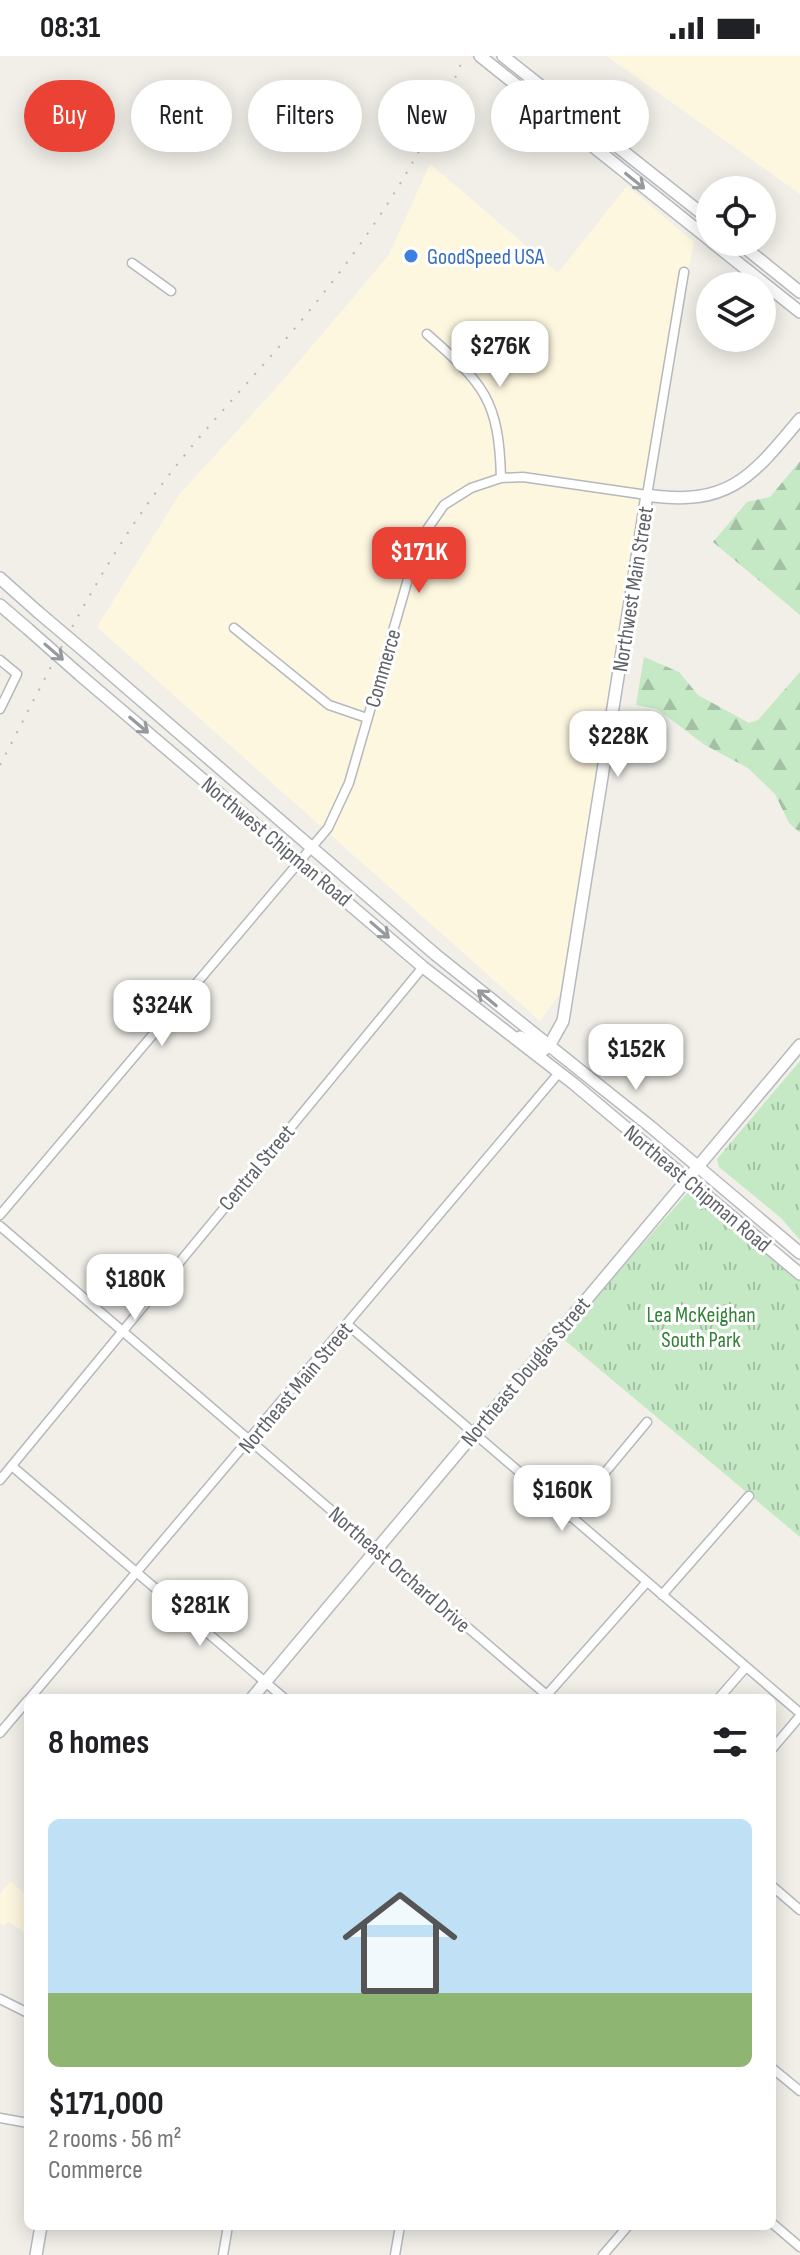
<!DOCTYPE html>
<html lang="en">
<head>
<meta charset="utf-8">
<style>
  body { margin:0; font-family:"Sofia Sans Condensed",sans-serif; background:#f6f6f6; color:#202124; height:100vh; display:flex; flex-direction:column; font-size:30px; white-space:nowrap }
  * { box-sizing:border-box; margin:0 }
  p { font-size:26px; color:#757577 }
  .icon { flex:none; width:44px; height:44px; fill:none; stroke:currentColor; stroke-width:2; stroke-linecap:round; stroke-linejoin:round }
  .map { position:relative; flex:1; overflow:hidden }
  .drawer { position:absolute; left:24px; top:1638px; width:752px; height:536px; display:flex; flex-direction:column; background:#fff; border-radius:12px; box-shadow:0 4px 20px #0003 }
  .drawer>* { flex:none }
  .top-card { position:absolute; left:24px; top:24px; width:752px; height:72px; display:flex; gap:16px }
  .controls { position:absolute; left:696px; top:120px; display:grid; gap:16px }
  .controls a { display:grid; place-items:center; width:80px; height:80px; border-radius:50%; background:#fff; box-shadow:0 4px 20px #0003; font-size:40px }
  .price { position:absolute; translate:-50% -68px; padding:0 18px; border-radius:16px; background:#fff; color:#222; font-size:26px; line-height:52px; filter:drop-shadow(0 2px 4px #0008) }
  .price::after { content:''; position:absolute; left:50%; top:48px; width:24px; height:18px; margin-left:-12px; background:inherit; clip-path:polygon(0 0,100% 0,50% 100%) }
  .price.selected { background:#ea4335; color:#fff }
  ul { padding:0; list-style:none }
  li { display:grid; align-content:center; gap:16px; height:424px; padding:0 24px }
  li+li { border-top:2px solid #e0e0e0 }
  li span { display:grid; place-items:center; height:248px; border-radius:12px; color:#555 }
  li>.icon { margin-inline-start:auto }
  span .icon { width:144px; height:144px; fill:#fffc; stroke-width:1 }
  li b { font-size:34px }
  h2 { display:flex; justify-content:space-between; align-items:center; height:96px; padding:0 24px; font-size:34px }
  .chip { padding:0 28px; border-radius:36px; background:#fff; box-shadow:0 4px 20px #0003; font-size:28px; line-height:72px }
  .chip.selected { background:#ea4335; color:#fff }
  .status { display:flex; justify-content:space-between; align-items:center; height:56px; padding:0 40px; background:#fff; direction:ltr }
  .status svg { height:22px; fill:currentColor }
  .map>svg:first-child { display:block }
  .commercial { fill:#fef7e0 }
  .forest { fill:url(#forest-firs) }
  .park { fill:url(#park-tufts) }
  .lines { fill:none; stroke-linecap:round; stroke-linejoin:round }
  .street-casing { stroke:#b5b8bc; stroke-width:11 }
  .secondary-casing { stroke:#b6babf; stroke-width:14 }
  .street { stroke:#fff; stroke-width:8 }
  .secondary { stroke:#fff; stroke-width:11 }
  .rail { stroke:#b6b7b8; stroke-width:2; stroke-dasharray:2 10; stroke-linecap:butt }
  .secondary-bridge-casing { stroke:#b6babf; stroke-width:14; stroke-linecap:butt }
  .secondary-bridge { stroke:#fff; stroke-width:11 }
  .oneway { stroke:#979a9d }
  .shop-dot { fill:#3f7fe0; stroke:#fff; stroke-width:3 }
  .labels { text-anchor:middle; stroke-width:6; stroke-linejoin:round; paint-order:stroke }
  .shop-label { font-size:22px; fill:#366cbe; stroke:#fff; text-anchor:start }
  .street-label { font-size:22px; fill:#5f6368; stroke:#fff }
  .park-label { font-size:22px; fill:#348238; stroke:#fff }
</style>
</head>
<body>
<div class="status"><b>08:31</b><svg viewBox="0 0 49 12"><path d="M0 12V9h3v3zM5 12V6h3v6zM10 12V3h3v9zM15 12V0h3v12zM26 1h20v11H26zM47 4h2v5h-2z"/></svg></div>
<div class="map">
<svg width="800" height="2199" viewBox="0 0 800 2199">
  <defs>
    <pattern id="forest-firs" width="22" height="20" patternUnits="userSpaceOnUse" patternTransform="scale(2)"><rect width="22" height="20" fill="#c5e8c5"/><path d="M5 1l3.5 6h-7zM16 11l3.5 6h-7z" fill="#a3c0a4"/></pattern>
    <pattern id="park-tufts" width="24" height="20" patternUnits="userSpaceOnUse" patternTransform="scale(2)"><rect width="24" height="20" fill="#c5e8c5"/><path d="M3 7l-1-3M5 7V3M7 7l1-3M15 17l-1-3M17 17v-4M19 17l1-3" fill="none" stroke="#a3c0a4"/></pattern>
  </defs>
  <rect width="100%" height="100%" fill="#f1efe8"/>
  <!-- commercial -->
  <path class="commercial" d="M607,0H800V138Z
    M430,108L558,217L627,130L694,186L661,355L568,926L540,965L97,571L179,439L284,323L389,199Z
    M10,1825L28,1841V1879L8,1865L4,1869L0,1867V1838Z"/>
  <!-- forest -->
  <path class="forest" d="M800,405V559L713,486L747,446L770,441Z
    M644,601L679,616L698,639L749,667L758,664L800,616V777L789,767L775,738L748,712L705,689L657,653L636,649Z"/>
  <!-- park -->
  <path class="park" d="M800,1005V1184L781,1162L719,1111L717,1103Z
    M691,1133L800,1225V1481L561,1281Z"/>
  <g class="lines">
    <!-- street casing -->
    <g class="street-casing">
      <path id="street" d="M132,207L171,235
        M427,278C484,328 499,344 501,422
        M234,572L329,649L367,662
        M0,604L17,618L0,653
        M0,1159L328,772L349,727L419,485L444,449L471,432L501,422L523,421L647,439L684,216
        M0,1170L550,1642
        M348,1269L800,1657
        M13,1411L284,1642
        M0,1424L423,911
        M568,1461L647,1366
        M662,1539L749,1440
        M545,1641L646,1527
        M30,1642L558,1018
        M719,1642L746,1611
        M0,1677L28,1644
        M772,1693L800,1660
        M772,1830L800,1854
        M0,1943L28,1957
        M772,2012L800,2035
        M0,2062L28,2067
        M772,2167L800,2191
        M223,2199L228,2170
        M395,2199L400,2170
        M603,2199L628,2170"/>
    </g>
    <!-- secondary casing -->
    <g class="secondary-casing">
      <path id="secondary" d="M480,0L710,184
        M503,0L710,164
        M712,186L800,256
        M738,186L800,236
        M0,522L38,556
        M0,549L28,573
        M90,600L436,899L651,1071L800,1197
        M80,619L423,911L574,1028L800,1218
        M520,981L542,995L549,990
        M549,990L563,965L647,439C728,451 751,422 800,363
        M252,1642L800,989
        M36,2199L41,2170"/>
    </g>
    <!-- street -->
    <use href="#street" class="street"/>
    <!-- secondary -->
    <use href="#secondary" class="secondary"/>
    <!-- rail -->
    <path class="rail" d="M0,709C49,616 94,520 157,435C205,369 263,313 314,249C374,175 429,90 464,0"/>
    <!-- secondary-bridge casing -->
    <g class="secondary-bridge-casing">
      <path id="secondary-bridge" d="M38,556L90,600
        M28,573L80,619"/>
    </g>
    <!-- secondary-bridge -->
    <use href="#secondary-bridge" class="secondary-bridge"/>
  </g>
  <!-- one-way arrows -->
  <defs><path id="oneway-shaft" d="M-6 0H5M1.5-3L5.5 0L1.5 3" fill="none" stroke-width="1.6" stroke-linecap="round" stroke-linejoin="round" transform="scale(2)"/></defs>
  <g class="oneway">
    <use href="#oneway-shaft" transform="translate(635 125) rotate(39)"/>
    <use href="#oneway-shaft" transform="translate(54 596) rotate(41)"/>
    <use href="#oneway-shaft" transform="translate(139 669) rotate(40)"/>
    <use href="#oneway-shaft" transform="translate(380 874) rotate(41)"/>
    <use href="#oneway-shaft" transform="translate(487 942) rotate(-140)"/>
  </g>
  <!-- markers -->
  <circle class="shop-dot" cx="411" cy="200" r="8"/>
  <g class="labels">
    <!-- shop labels -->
    <g class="shop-label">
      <text x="427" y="208">GoodSpeed USA</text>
    </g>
    <!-- street labels -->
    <g class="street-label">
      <text transform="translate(632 533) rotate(-81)" y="8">Northwest Main Street</text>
      <text transform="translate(382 612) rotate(-74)" y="8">Commerce</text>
      <text transform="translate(277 785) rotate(40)" y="8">Northwest Chipman Road</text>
      <text transform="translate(256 1111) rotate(-50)" y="8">Central Street</text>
      <text transform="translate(698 1132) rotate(40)" y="8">Northeast Chipman Road</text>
      <text transform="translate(525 1315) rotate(-50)" y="8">Northeast Douglas Street</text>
      <text transform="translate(295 1331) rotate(-50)" y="8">Northeast Main Street</text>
      <text transform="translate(400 1513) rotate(41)" y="8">Northeast Orchard Drive</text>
    </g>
    <!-- park labels -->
    <g class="park-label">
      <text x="701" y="1266">Lea McKeighan<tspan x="701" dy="25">South Park</tspan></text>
    </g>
  </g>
</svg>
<div class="controls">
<a><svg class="icon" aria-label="locate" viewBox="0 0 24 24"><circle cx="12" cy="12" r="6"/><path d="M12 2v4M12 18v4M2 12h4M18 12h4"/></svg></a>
<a><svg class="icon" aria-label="layers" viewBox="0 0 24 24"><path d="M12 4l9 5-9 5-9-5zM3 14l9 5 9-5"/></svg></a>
</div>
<b class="price" style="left:500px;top:333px">$276K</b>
<b class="price selected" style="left:419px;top:539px">$171K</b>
<b class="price" style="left:618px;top:723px">$228K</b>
<b class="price" style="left:162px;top:992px">$324K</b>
<b class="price" style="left:636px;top:1036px">$152K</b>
<b class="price" style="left:135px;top:1266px">$180K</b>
<b class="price" style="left:562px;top:1477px">$160K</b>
<b class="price" style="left:200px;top:1592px">$281K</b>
<div class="top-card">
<a class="chip selected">Buy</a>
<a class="chip">Rent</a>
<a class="chip">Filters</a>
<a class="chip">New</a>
<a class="chip">Apartment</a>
</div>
<section class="drawer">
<h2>8 homes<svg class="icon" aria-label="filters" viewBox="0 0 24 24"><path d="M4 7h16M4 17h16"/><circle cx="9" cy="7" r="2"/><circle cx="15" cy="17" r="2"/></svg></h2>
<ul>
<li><span style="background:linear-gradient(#bfe0f5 70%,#8fb573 0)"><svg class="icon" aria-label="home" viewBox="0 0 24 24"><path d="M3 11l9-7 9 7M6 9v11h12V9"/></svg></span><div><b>$171,000</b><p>2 rooms · 56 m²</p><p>Commerce</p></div></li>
</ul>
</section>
</div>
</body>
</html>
